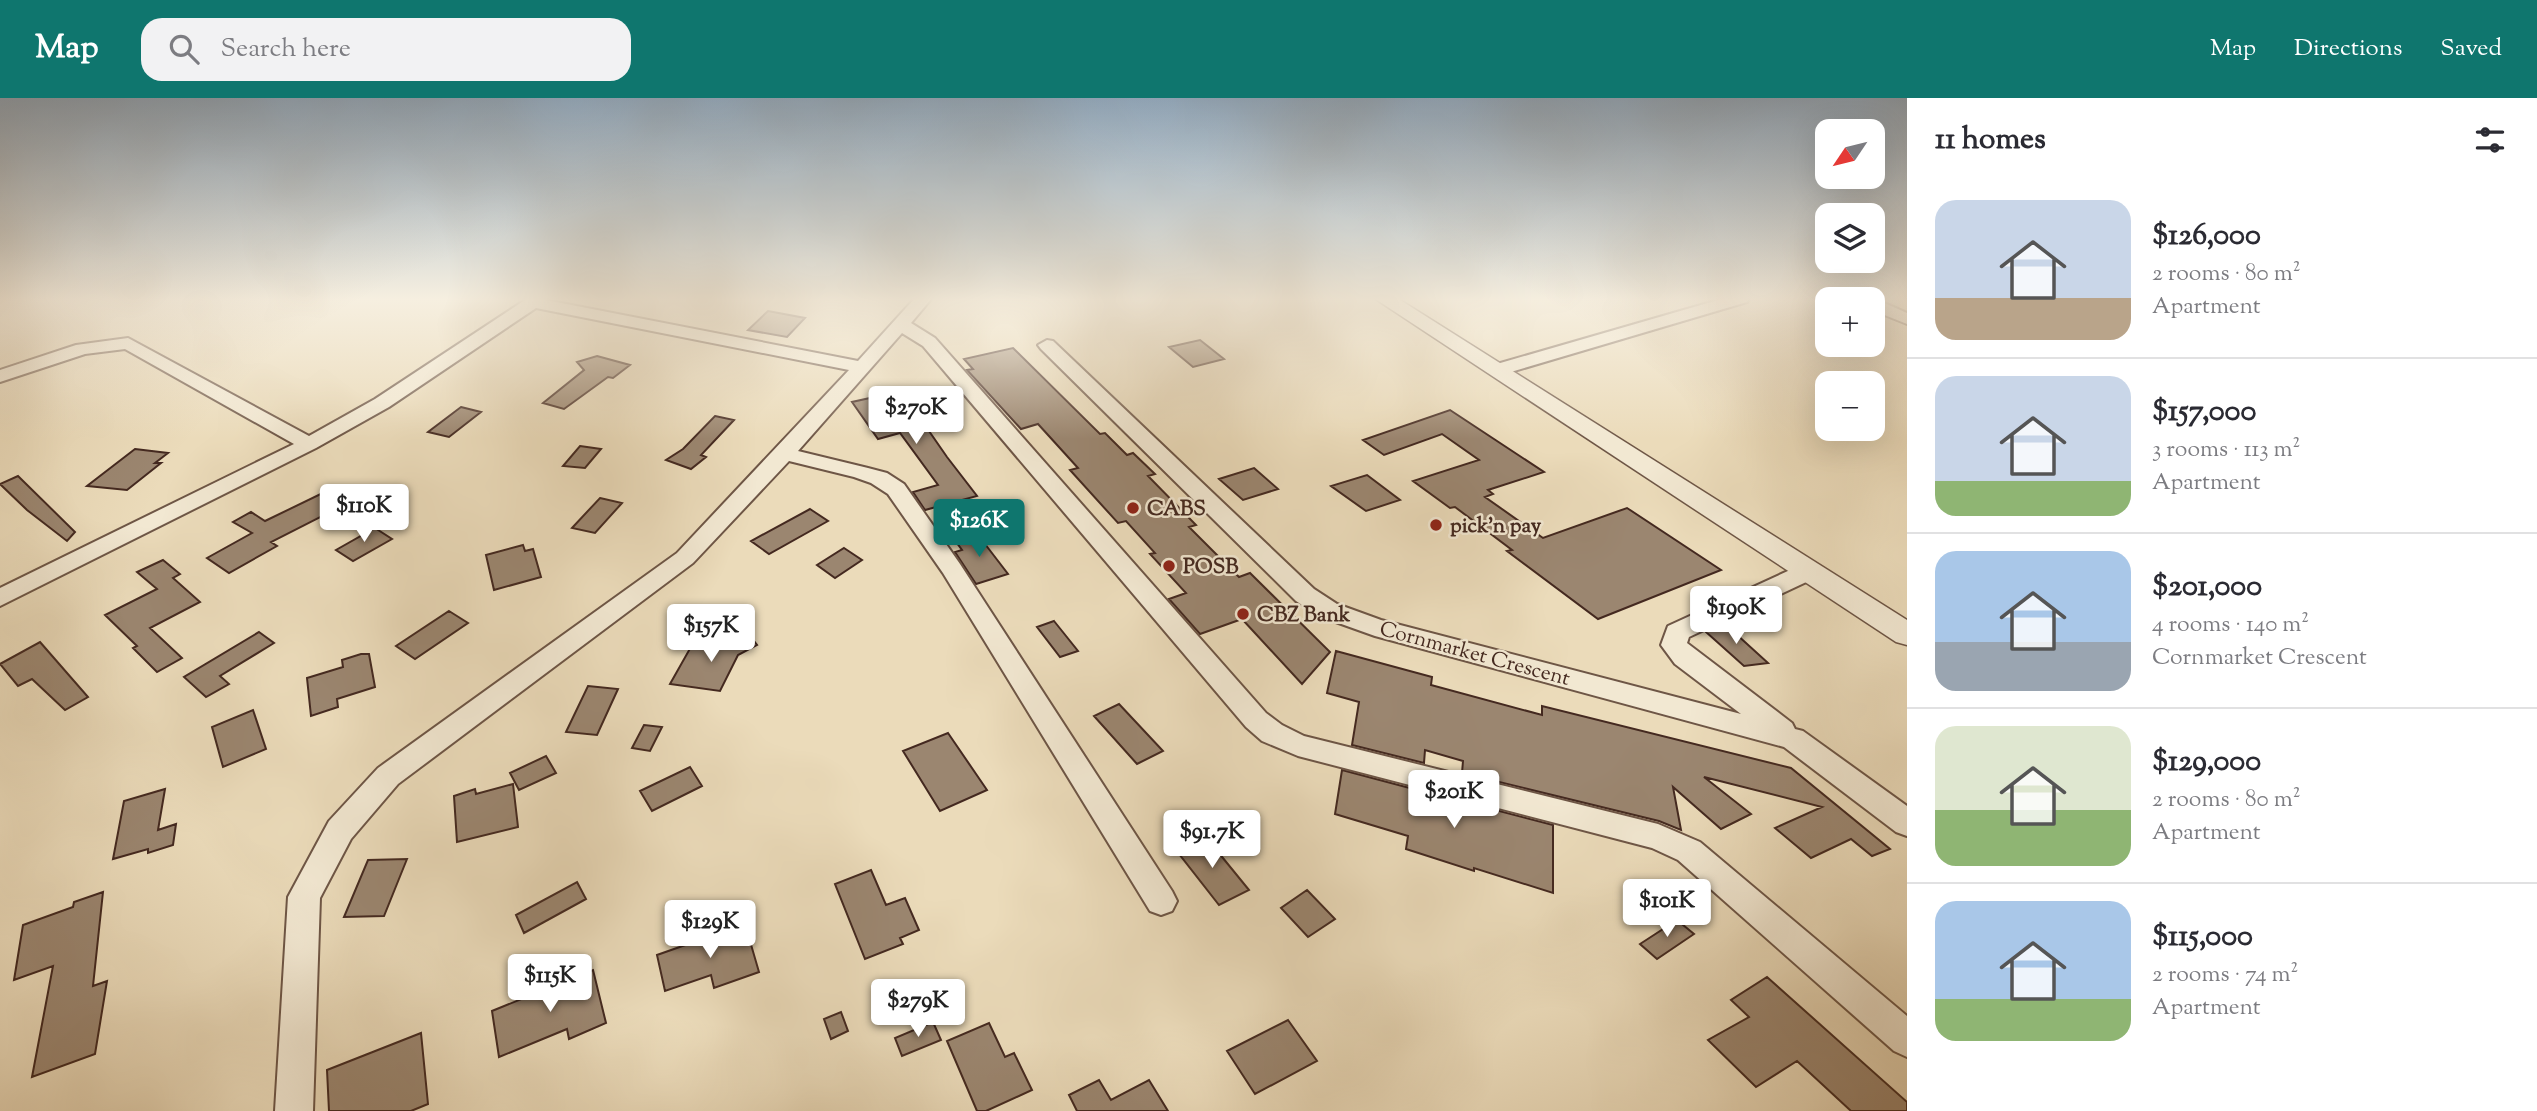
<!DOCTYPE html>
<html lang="en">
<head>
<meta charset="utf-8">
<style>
  body { margin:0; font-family:"Sorts Mill Goudy",serif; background:#f2f2f3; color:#2b2b33; height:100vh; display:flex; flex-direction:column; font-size:26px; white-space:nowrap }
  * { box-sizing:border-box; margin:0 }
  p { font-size:23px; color:#7c7c81 }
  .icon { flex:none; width:38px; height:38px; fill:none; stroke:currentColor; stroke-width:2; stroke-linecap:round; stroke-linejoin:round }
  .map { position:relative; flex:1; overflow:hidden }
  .panel { display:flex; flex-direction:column; background:#fff; width:630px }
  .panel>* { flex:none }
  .needle { width:46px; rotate:235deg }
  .tools { position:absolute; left:1815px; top:21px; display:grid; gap:14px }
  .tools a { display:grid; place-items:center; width:70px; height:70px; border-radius:14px; background:#fff; box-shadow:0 7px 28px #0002; font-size:35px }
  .price { position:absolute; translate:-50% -60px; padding:0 16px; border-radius:7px; background:#fff; color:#222; font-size:23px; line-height:46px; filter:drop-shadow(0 2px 4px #0008) }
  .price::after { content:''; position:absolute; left:50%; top:42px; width:21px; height:16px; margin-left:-10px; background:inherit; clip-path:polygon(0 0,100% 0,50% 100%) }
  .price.selected { background:#0f766e; color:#fff }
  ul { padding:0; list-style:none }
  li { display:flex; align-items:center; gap:21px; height:175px; padding:0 28px }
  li+li { border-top:2px solid #e1e1e2 }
  li span { display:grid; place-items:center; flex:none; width:196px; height:140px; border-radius:21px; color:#555 }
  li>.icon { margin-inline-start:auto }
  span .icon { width:84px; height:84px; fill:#fffc; stroke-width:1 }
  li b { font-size:30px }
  h2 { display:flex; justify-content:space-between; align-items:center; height:84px; padding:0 28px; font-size:30px }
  header { display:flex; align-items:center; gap:42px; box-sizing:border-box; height:98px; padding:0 35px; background:#0f766e; color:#fff }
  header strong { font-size:33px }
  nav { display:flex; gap:38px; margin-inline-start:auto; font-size:24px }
  .search { width:490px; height:63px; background:#f2f2f3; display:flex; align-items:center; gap:18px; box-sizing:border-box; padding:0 24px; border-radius:21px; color:#7c7c81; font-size:26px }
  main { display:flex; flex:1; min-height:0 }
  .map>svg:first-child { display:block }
  .building { fill:#9b8670; stroke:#442920; stroke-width:2 }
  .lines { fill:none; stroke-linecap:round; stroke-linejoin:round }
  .minor-casing { stroke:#6e5646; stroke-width:4 }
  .tertiary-casing { stroke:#6e5646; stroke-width:3 }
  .minor { fill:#f2e8d2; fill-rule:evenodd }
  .tertiary { fill:#f2e8d2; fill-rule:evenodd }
  .poi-dot { fill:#8f2418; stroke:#f2e8d2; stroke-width:2.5 }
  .labels { text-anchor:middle; stroke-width:5; stroke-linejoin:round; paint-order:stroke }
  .poi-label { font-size:21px; font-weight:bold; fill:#442920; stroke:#f2e8d2; text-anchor:start }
  .street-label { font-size:21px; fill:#442920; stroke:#f2e8d2 }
</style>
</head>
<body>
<header>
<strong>Map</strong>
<div class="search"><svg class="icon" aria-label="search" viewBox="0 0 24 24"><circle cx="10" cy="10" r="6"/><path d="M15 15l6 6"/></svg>Search here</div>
<nav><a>Map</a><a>Directions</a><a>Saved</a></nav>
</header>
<main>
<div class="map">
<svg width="1907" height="1013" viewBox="0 0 1907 1013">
  <rect width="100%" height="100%" fill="#ebdbba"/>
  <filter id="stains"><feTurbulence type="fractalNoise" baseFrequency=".00286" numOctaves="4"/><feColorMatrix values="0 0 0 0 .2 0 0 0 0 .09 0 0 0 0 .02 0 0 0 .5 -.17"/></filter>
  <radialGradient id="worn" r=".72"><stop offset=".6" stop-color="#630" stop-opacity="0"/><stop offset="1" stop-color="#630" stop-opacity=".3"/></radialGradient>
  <!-- building -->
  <path class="building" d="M768,213L805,220L787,239L748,232Z
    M1200,242L1224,261L1193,269L1169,249Z
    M1013,250L1100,336L1105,335L1127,357L1133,355L1155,376L1148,378L1196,427L1189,429L1239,479L1250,475L1330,554L1302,586L1242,521L1200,536L1169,501L1186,495L1150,456L1155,455L1126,423L1118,425L1070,372L1078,370L1038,326L1021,331L967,272L973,271L964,261Z
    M597,258L630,267L613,280L608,279L564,311L543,305L584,272L577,264Z
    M901,293L932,332L929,333L947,359L977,398L925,412L913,394L938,387L900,335L878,341L852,304Z
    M461,309L481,314L449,339L428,334Z
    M1450,312L1544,374L1488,392L1493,396L1485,399L1543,440L1627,410L1721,472L1598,521L1507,453L1512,452L1455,409L1450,410L1413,383L1479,362L1442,336L1384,357L1363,342Z
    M715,318L734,322L701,357L706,359L691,371L666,362L683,351Z
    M580,348L601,351L585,370L563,368Z
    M135,351L168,355L155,365H161L127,392L87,388Z
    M1254,370L1278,391L1243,402L1219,381Z
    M1367,377L1400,402L1366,413L1331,388Z
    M18,378L75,434L67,443L27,412L0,386Z
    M329,392L340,400V409L271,444L277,448L229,475L207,460L252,435L233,424L251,414L265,423Z
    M600,400L622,405L595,435L572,430Z
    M810,411L828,423L769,456L751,443Z
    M375,430L392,441L353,463L336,452Z
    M976,435L985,446L1008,476L976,486L955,454L962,452L954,441Z
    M523,447L525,453L533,451L541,479L494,492L486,457Z
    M844,450L862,462L835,480L817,467Z
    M163,462L180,476L173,480L200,504L150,530L182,560L157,574L133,550L137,548L105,517L157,491L137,474Z
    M449,513L468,525L415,561L396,548Z
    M1054,523L1078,553L1060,559L1037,529Z
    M1724,525L1768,565L1744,568L1706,534Z
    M259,534L274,545L220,578L229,586L206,599L184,579Z
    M747,534L757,547L738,557L720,593L670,586L692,547L712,550Z
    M40,544L88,599L65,612L32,581L18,588L0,566Z
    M1336,553L1432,579L1431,587L1542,617V608L1791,670L1890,751L1872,758L1851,741L1811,760L1775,730L1822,709L1704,679L1751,716L1721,731L1673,689L1681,732L1659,723L1462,675L1463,663L1425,652L1424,665L1352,647L1359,604L1327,595Z
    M361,556H369L375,589L337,601L338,609L311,618L307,580L343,569L342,562Z
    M588,588L618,591L597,637L566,634Z
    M1119,606L1163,653L1137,666L1094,618Z
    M253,612L266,651L223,669L212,629Z
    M644,627L662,629L650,653L632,650Z
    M948,635L987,692L940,713L903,653Z
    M546,658L556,675L519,692L510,675Z
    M690,669L702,688L652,713L640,693Z
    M1342,672L1421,693L1461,707V703L1553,727V795L1474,770V773L1406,751L1408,738L1335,716Z
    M513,686L518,729L457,744L454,698L475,691L476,696Z
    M165,691L158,732L176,726L173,747L148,755V751L113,761L124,703Z
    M1205,738L1249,792L1219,807L1176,752Z
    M407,761L384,818L344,819L368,762Z
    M871,772L886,807L905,800L919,832L900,840L903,846L865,861L835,786Z
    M577,784L586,801L524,835L516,817Z
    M1307,792L1335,821L1308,839L1281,810Z
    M103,794L93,888L107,883L95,956L32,979L53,868L14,882L23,827L73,809L74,804Z
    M1677,822L1694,836L1657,861L1640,846Z
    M745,826L759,874L714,890L711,877L665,893L657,857Z
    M593,872L606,925L569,941L567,931L499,959L492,913Z
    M1767,879L1907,1004V1013H1851L1797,963L1756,989L1708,942L1749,919L1731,902Z
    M841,914L848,933L831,941L824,921Z
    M1288,922L1317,963L1255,996L1227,953Z
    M933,924L941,942L902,958L895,940Z
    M989,925L1005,959L1014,955L1032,992L986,1013H977L947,943Z
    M421,935L428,1006L411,1013H329L327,972Z
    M1099,982L1111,1002L1149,982L1168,1013H1077L1069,997Z"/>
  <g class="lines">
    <!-- minor casing -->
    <g class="minor-casing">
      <path id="minor" d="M528,200H547L546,202L858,263L915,200H932L911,225L935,240L1266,615L1282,627L1304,638L1658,726L1700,744L1907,918V959L1894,953L1678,762L1652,750L1298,658L1262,643L1246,629L923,248L902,235L798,353L868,370L887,375L904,386L960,466L1172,793L1177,803L1172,813L1161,817L1150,813L943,475L888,396L871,385L854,379L789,363L693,465L398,686L351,741L320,800L313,1013H275L288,799L329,723L378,670L677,455L849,272L536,210L389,309L316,350L0,508V490L294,346L125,251L85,256L0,284V272L76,247L128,240L309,338L375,301Z
        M1725,200H1749L1747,204L1504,276L1497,278L1488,272L1490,268Z
        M1871,201C1883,203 1895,210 1907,215V226L1872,212Z
        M1047,242L1053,243L1314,491L1337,506L1381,522L1741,616L1675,566L1661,547L1668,528L1801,467L1809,465L1817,467L1821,473L1817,479L1689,539L1687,545L1792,625L1795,631L1803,633L1907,708V738L1896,734L1784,649L1375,538L1319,518L1296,503L1041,251L1038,247Z"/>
    </g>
    <!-- tertiary casing -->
    <g class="tertiary-casing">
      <path id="tertiary" d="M1374,200H1397L1907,522V547L1896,544Z"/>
    </g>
    <!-- minor -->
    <use href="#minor" class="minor"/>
    <!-- tertiary -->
    <use href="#tertiary" class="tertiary"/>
  </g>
  <!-- sky -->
  <linearGradient id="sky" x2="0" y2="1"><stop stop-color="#92abc1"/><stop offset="0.59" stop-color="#f6efe0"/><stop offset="1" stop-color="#f6efe0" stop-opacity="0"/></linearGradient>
  <rect width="1907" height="341" fill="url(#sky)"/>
  <!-- markers -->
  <g class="poi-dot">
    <circle cx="1133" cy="410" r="7"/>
    <circle cx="1436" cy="427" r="7"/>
    <circle cx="1169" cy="468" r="7"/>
    <circle cx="1243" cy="516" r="7"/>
  </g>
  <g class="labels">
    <!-- poi labels -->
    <g class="poi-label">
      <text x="1147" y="417">CABS</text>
      <text x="1450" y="434">pick'n pay</text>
      <text x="1183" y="475">POSB</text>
      <text x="1257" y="523">CBZ Bank</text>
    </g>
    <!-- street labels -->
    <g class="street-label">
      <text transform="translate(1475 555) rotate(15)" y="7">Cornmarket Crescent</text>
    </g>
  </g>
  <rect width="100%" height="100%" filter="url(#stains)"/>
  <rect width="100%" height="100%" fill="url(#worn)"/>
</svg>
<div class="tools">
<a><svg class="needle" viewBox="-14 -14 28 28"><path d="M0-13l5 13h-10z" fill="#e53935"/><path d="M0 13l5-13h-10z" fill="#7c7c81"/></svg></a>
<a><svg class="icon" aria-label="layers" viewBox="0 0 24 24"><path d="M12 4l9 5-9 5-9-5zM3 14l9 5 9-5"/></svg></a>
<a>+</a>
<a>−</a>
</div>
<b class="price" style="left:916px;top:348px">$270K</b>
<b class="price" style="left:364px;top:446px">$110K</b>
<b class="price selected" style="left:979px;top:461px">$126K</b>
<b class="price" style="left:1736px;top:548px">$190K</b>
<b class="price" style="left:711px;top:566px">$157K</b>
<b class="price" style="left:1454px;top:732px">$201K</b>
<b class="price" style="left:1212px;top:772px">$91.7K</b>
<b class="price" style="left:1667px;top:841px">$101K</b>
<b class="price" style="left:710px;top:862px">$129K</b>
<b class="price" style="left:550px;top:916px">$115K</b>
<b class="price" style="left:918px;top:941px">$279K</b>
</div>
<section class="panel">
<h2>11 homes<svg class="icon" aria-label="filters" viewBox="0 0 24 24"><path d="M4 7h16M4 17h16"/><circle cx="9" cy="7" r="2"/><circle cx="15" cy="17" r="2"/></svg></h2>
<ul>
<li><span style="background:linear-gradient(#c9d6e8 70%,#b9a48a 0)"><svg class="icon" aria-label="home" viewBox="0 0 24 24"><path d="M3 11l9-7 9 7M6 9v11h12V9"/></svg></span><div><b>$126,000</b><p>2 rooms · 80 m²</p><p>Apartment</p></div></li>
<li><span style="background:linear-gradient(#c9d6e8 75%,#8fb573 0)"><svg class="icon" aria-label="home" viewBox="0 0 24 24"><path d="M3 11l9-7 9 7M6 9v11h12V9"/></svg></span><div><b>$157,000</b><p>3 rooms · 113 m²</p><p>Apartment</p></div></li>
<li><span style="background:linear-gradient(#a9c7e8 65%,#9aa5b1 0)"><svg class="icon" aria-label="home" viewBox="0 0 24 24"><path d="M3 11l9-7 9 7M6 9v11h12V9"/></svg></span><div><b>$201,000</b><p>4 rooms · 140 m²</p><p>Cornmarket Crescent</p></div></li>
<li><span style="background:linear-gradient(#dfe7d0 60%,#8fb573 0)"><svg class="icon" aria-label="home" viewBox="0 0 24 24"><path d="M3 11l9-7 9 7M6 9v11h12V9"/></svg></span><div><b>$129,000</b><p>2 rooms · 80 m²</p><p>Apartment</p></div></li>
<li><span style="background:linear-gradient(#a9c7e8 70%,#8fb573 0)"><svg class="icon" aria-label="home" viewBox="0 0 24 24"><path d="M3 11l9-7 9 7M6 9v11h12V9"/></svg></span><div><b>$115,000</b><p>2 rooms · 74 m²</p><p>Apartment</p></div></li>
</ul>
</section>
</main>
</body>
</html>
